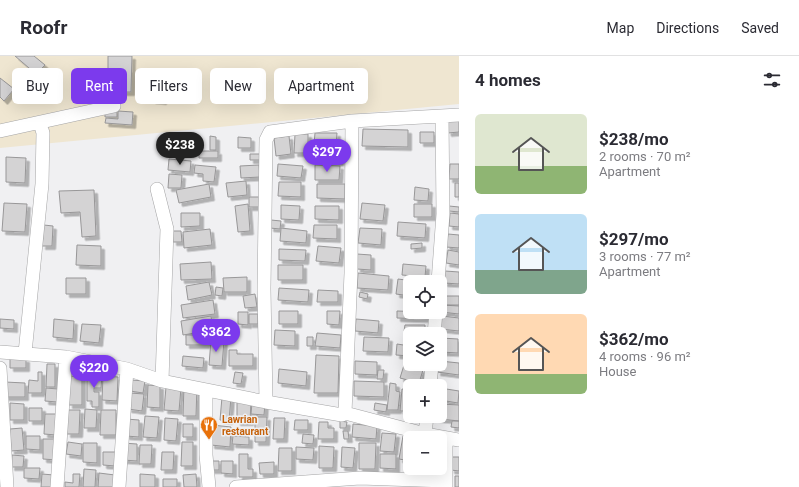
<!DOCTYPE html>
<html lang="en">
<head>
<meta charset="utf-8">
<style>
  body { margin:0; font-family:Roboto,sans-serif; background:#f7f7f7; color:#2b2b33; height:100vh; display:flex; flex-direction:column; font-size:15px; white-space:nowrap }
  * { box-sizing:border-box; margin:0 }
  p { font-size:13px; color:#7c7c81 }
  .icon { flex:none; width:22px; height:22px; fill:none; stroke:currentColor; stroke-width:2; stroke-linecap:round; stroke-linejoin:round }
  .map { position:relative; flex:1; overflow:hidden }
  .side { display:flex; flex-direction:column; background:#fff; width:340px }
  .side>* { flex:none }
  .hud { position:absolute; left:12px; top:12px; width:380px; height:36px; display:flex; gap:8px }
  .buttons { position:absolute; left:403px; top:219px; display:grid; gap:8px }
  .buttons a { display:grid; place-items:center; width:44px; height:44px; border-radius:6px; background:#fff; box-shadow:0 4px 16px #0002; font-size:20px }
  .price { position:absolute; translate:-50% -34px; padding:0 9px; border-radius:14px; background:#7c3aed; color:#fff; font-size:13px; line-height:26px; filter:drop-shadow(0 1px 2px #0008) }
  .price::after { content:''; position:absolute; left:50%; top:24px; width:12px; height:9px; margin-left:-6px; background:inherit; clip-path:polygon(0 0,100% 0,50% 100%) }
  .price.current { background:#222; color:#fff }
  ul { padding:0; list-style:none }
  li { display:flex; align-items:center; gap:12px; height:100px; padding:0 16px }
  li span { display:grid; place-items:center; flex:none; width:112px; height:80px; border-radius:6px; color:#555 }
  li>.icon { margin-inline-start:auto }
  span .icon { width:48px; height:48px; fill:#fffc; stroke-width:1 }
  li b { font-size:17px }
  h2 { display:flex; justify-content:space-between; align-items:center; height:48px; padding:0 16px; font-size:17px }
  .tag { padding:0 14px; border-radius:6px; background:#fff; box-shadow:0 4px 16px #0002; font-size:14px; line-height:36px }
  .tag.current { background:#7c3aed; color:#fff }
  header { display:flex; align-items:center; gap:24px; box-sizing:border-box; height:56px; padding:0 20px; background:#fff; border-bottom:1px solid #e1e1e2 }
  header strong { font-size:19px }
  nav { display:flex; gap:22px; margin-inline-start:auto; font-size:14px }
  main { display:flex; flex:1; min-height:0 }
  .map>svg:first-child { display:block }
  .education { fill:#efe6d1 }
  .building { fill:#d4d3d4; stroke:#989798; filter:url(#shadow) }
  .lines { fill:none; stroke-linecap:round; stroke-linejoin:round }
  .minor-casing { stroke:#a5a5a6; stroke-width:14 }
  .minor { stroke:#fff; stroke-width:13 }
  .labels { text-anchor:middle; stroke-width:3; stroke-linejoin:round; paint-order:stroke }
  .food-label { font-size:10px; font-weight:bold; fill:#c56008; stroke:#f0f0f2; text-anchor:start }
</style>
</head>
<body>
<header>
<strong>Roofr</strong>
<nav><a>Map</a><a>Directions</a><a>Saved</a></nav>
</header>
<main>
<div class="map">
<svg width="459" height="431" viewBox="0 0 459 431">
  <defs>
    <filter id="shadow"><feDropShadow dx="3.5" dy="3.5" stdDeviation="0" flood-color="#0004"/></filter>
  </defs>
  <rect width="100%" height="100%" fill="#f0f0f2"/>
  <!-- education -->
  <path class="education" d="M0,0H459V48L0,92Z"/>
  <!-- building -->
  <path class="building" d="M15,0H34L45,9L36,18Z
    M108,0H132L131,36H122V27H119V35H108Z
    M0,22L14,33L4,45L0,41Z
    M153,33L164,34L163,45L152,44Z
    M105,55H117V61H105Z
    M118,55L133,56L132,69L105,67L106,62L118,63Z
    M459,61V76L448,77L446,63Z
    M363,73L408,74V91L362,90Z
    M420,76H434V87H420Z
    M315,77H337L336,89L314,88Z
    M295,78H308V97H294Z
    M210,80L216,81V94H210Z
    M289,80L291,98L276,100L274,82Z
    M238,81L251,82V92H238Z
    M315,91H340V106H315Z
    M199,95H218V102H199Z
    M250,98H260V104H250Z
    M6,101L26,102L25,127L6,126Z
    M169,103L191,105L190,116L168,114Z
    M278,108L303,110L301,122L277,120Z
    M450,108H459V123H449Z
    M195,109L216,111L214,126L203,125V118L194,117Z
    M259,109L260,121L241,122L240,110Z
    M315,109L340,110L339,124H315Z
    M169,118L182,119L181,132H168Z
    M246,125L247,139L228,141L226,127Z
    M279,126H301V141L278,140Z
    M455,127H459V141H455Z
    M209,128L211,141L179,147L176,134Z
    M317,128H345V143L317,142Z
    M415,131L429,133L428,145L414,144Z
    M94,134L96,180L82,181L80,156L61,157L59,135Z
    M249,141H259V151H249Z
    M4,147L27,148L25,176L2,175Z
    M362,147L385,149L383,165L360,163Z
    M248,148L250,175L238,176L235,150Z
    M414,148H432V161H414Z
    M281,149L300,150L299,164L281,163Z
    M315,150H339V164L315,163Z
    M449,150L459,151V156L449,155Z
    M181,157H200V170L181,171Z
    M450,157L459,158V171L449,170Z
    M271,164L281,165L280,173L270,172Z
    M398,166L426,168L425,182L397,180Z
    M44,169L53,170L52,190H42Z
    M314,169H337V183L313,182Z
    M281,172L307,175L306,187L280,185Z
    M360,172L382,173L381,189L358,187Z
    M210,173L212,189L184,192L183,176Z
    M173,175H181L182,186H173Z
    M448,178L459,179V192L446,191Z
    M422,187V192L411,193V188Z
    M77,189L101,190V210L76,209Z
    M318,190L341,192L339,207L316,205Z
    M279,193L306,194L305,205L279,204Z
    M448,194L459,196V209L446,207Z
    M357,198L371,199V214L357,213Z
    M211,206L212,223L181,224L180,208Z
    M403,208L426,210L425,221L402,219Z
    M278,209H303V224H278Z
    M445,215L459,216V228L444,227Z
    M358,217L389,220L388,234L357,232Z
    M247,221V236H224L223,222Z
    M66,222H86V238H66Z
    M398,223L421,226H410V240L396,238Z
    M209,226L212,239L188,244L186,230Z
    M216,231L223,232L222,240L215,239Z
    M279,232L309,234L308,246L278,244Z
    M318,234L338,235V246H317Z
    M360,236L368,238L367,243L359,241Z
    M255,238L257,251L245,252L243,240Z
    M446,240H459V249H446Z
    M213,244L215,258L183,262L181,249Z
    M442,249L459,250V258L441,256Z
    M279,255H298V268H279Z
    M327,255H340L339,269L327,268Z
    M397,255L430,256V263L397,262Z
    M238,256H248V269L238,268Z
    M249,258H258V268H249Z
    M211,260L213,274L183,279L181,265Z
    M442,260L459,262V275L440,273Z
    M0,263L14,264V273L0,272Z
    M54,263L74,265L73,283L53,281Z
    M356,263L379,265L378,277L355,275Z
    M228,264L229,275L220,276L219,265Z
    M82,268L101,269L99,287L80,285Z
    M405,269H425V278H410L409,283V275H404Z
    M275,274L295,275V290L274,289Z
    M317,277L341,279L340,292L315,290Z
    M186,279H207V289H186Z
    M307,281H313V290H307Z
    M364,281L389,282L388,296L363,295Z
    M441,282L458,283V297L441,296Z
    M211,284L224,285L222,310L209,309Z
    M397,288L410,290V300L396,299Z
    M229,294H237V298H253V310H229Z
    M316,299L339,300L338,337H314Z
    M183,300L204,302L203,312L182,310Z
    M10,302L26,303V312H10Z
    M355,305L377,306V319L355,318Z
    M440,305L459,307V319L437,316Z
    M47,308H55V331H46Z
    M404,309L423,314L419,327L400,322Z
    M279,313L307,316L306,330L278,327Z
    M378,314H384L383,323H377Z
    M38,316H42V337H28L29,324L38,325Z
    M235,316L243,317L241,328L233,327Z
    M87,318H102L101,332H94V336H99V351H92V345H87Z
    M69,320L82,321V349H69Z
    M103,320L118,321L117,345L102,344Z
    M131,324L145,325L143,337L130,335Z
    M354,325L384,326V341L354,340Z
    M5,326L25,327V341H5Z
    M390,327L396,328V335L400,336L398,354H387Z
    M148,329L160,330V352L147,351Z
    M184,329L197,330L196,360H183Z
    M166,331L181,332L179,355L164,354Z
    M46,332L58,333L57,346L45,345Z
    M440,332L459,335L458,347L440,344Z
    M402,333L410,334V355H400Z
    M130,337L144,338L142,355L128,353Z
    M222,341H231L229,365L220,364Z
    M237,344H251L250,366H237Z
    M10,347L24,348V364H10Z
    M252,347L265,348L264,359L251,358Z
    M375,347L387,349L386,356L374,354Z
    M440,348L459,349V365L430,362L431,360H440Z
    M29,352H42V365H29Z
    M85,353L97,354L96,372H84Z
    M68,354H80L79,378H67Z
    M101,354H116V379H100Z
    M45,358H57L56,379L44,378Z
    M145,360L159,361L157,382L143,381Z
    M255,361H267L266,386H255Z
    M165,362L178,363L176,385L164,384Z
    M274,362H285L284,383H273Z
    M126,363L139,364V381L126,380Z
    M295,364H308V374H294Z
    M340,365L347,366L346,372H340Z
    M452,365H459V372L451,371Z
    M319,366H328V372H334V383H318Z
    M183,368H193V381H183Z
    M353,368L377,370L376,383L352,381Z
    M212,369L231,371L230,391L211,389Z
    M22,372L24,394L11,395L10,373Z
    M343,375H348L349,383H344Z
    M382,377L396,378L394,396L380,395Z
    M303,378L314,379L313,388L302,387Z
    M26,380H40V394L26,393Z
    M233,380L249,381V389L232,388Z
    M403,380L415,382H410V405L399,403Z
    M43,383H57V404L43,403Z
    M68,386L82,388L81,400L66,398Z
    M182,386H193V410H181Z
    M83,387H97V407L83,406Z
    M123,387L137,388V405L123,404Z
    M359,387H376L375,413H359Z
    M140,389H152L151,408H139Z
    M319,390L334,391L333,412H319Z
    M296,391L314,392L313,404L296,403Z
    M342,391L355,392L353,412L341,411Z
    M279,392H292V415H278Z
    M103,396H116L115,410L103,409Z
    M162,396H174L173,414H161Z
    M239,398H248V413H253V421H239Z
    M380,398H396V413L380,412Z
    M12,399L24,400L23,411H11Z
    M452,401H459V415L451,414Z
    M211,405H219V414H211Z
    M221,405H233V418L221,417Z
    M274,406V418H260L259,407Z
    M24,412H40L39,423L24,422Z
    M84,413L96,414L95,431H83Z
    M99,417L115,419L114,431H98Z
    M42,418L54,419L53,431H41Z
    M73,418H80L79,431H65V426L73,427Z
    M140,418L155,419V431H140Z
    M196,418L197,431H184L183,419Z
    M455,420H459V431H455Z
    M163,423H177V431H163Z"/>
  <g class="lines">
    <!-- minor casing -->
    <g class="minor-casing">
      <path id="minor" d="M0,75L114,50
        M157,133L167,173L162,325
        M438,226L443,158L442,60
        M434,278L436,256
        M0,296L66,301L127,313L162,325L266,346L342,359L345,357L425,378L459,384
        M25,297L42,128L43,77L40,67
        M0,312L7,431
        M430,330L432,308
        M206,334V399L209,431
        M266,346L264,233L266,84L270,76L352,65L459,59
        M345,357L351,217L352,65
        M425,378L427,360
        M57,431L66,301
        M119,431L127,313
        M236,431L360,422L446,425
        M446,431V382"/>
    </g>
    <!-- minor -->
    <use href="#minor" class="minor"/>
  </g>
  <!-- icons -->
  <defs>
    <g id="restaurant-pin" transform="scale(0.9)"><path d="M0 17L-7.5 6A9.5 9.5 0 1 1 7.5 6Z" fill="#e8710a" stroke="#f0f0f2"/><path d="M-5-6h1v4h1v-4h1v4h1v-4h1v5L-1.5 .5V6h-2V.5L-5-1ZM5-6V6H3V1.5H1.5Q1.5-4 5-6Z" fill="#fff"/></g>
  </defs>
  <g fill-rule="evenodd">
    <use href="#restaurant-pin" x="209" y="369"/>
  </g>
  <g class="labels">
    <!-- food labels -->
    <g class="food-label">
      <text x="222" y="367">Lawrian<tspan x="222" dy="12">restaurant</tspan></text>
    </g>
  </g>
</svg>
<div class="buttons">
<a><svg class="icon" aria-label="locate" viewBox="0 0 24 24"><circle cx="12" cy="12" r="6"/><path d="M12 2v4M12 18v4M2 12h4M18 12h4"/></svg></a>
<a><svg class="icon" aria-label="layers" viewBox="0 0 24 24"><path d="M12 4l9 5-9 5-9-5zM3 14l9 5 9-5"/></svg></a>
<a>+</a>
<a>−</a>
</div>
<b class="price current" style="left:180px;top:110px">$238</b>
<b class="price" style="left:327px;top:117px">$297</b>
<b class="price" style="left:216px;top:297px">$362</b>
<b class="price" style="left:94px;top:333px">$220</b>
<div class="hud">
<a class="tag">Buy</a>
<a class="tag current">Rent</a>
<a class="tag">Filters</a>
<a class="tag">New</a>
<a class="tag">Apartment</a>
</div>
</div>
<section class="side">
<h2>4 homes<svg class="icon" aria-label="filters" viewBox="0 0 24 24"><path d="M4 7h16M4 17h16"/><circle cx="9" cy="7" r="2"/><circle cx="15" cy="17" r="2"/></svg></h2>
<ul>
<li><span style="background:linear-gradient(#dfe7d0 65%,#8fb573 0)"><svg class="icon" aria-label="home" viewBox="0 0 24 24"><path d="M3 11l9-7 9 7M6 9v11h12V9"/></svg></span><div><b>$238/mo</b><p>2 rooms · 70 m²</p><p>Apartment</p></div></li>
<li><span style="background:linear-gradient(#bfe0f5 70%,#7fa58c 0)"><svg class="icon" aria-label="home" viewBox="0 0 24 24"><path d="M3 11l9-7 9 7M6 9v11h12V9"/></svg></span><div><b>$297/mo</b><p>3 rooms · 77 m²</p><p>Apartment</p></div></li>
<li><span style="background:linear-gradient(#ffd9b3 75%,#8fb573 0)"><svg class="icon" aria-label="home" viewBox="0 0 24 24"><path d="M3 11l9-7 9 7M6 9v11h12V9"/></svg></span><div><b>$362/mo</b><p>4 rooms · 96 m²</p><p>House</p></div></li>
</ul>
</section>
</main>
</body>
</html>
